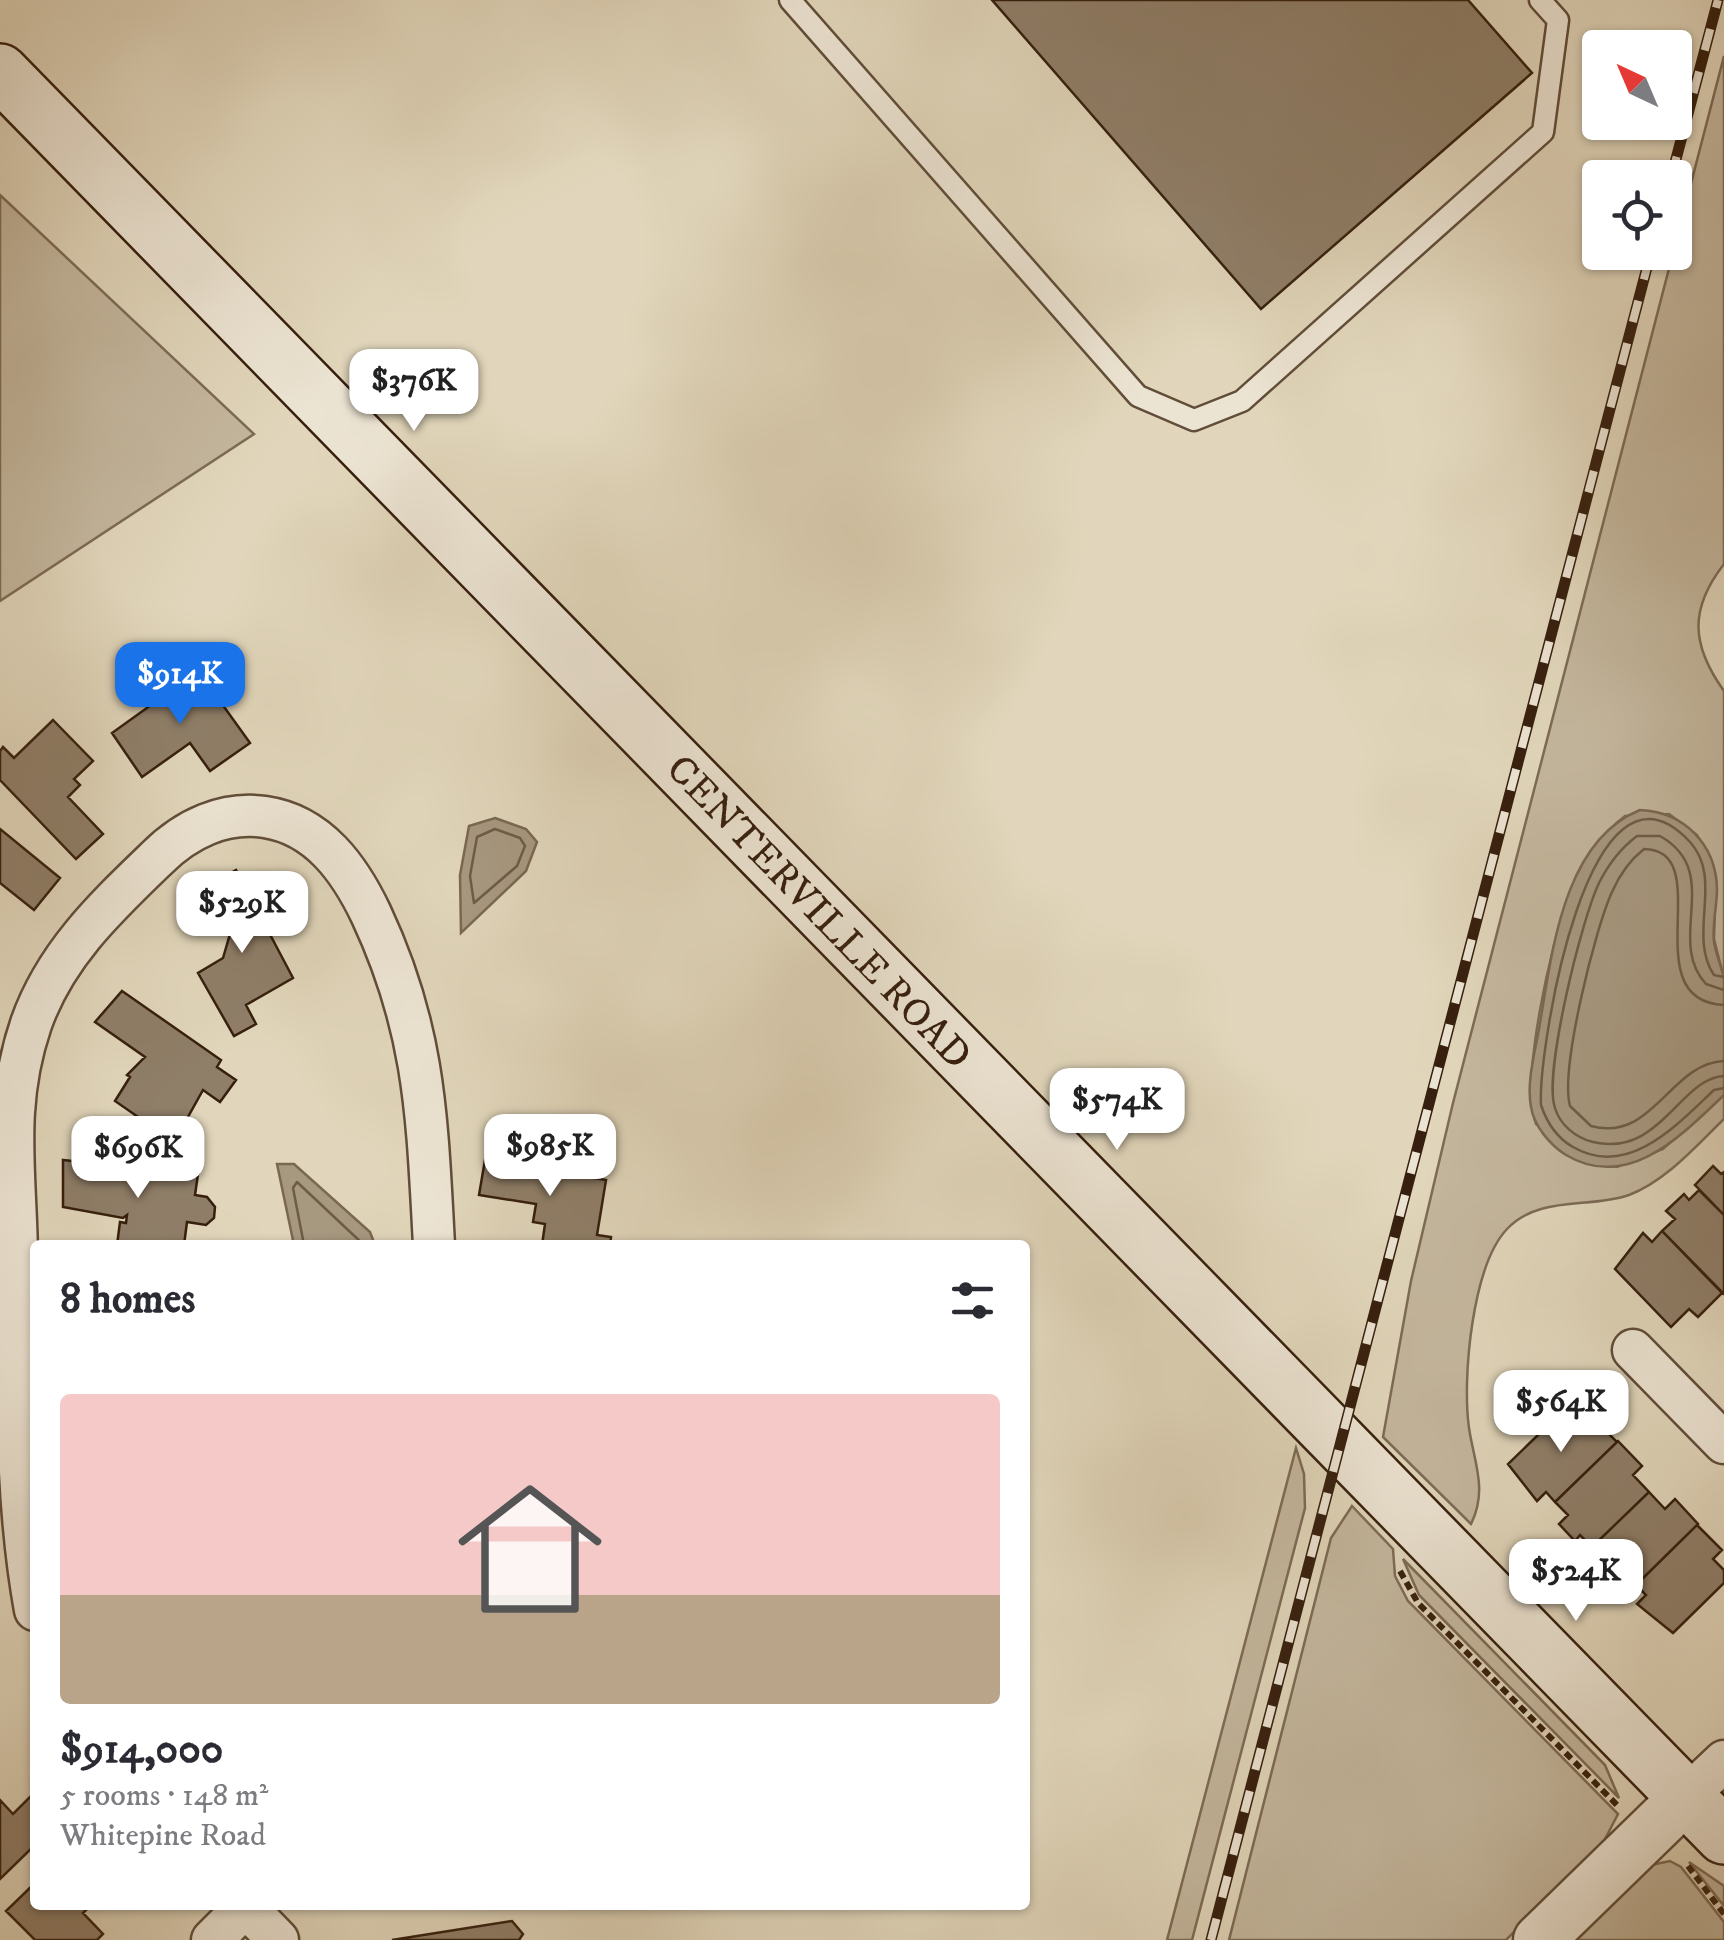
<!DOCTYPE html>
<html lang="en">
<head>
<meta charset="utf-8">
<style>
  body { margin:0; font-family:"IM FELL DW Pica",serif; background:#f2f2f3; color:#2b2b33; height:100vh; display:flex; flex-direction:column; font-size:38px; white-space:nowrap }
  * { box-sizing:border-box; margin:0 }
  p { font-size:32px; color:#7c7c81 }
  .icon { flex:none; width:55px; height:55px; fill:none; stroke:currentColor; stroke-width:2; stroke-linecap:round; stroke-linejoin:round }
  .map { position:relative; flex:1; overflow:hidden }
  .panel { position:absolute; left:30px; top:1240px; width:1000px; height:670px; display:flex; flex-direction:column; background:#fff; border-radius:10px; box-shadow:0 2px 8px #0004 }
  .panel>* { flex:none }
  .needle { width:65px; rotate:316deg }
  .buttons { position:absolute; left:1582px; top:30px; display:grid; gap:20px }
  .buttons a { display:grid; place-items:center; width:110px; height:110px; border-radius:10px; background:#fff; box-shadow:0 2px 8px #0004; font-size:50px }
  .price { position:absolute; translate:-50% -85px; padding:0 22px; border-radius:20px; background:#fff; color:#222; font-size:32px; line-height:65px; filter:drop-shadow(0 2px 5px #0008) }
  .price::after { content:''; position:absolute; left:50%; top:60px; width:30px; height:22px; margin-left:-15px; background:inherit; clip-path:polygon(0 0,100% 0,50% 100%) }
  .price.selected { background:#1a73e8; color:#fff }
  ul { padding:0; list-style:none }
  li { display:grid; align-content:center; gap:20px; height:530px; padding:0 30px }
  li+li { border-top:2px solid #e1e1e2 }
  li span { display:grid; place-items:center; height:310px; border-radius:10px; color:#555 }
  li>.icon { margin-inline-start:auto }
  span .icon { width:180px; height:180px; fill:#fffc; stroke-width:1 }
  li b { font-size:42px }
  h2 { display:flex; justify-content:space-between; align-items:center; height:120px; padding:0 30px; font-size:42px }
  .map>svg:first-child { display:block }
  .green { fill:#c4b79e; stroke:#7d6b56; stroke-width:2.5 }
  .water { fill:#a79880; stroke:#7a6852; stroke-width:2.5 }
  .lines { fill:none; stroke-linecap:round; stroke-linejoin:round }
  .shore { stroke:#6e5c47; stroke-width:2.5 }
  .building { fill:#8f7e68; stroke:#361f0e; stroke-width:2.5 }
  .service-casing { stroke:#614d39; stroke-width:25 }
  .minor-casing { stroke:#614d39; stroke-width:45 }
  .tertiary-casing { stroke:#614d39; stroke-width:55 }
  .secondary-casing { stroke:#361f0e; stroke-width:60 }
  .path { stroke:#361f0e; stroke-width:6; stroke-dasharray:8 5; stroke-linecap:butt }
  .service { stroke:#ece4d3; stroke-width:20 }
  .minor { stroke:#ece4d3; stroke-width:40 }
  .tertiary { stroke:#ece4d3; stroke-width:50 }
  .secondary { stroke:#ece4d3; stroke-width:55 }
  .rail-casing { stroke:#361f0e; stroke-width:11 }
  .rail { stroke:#ece4d3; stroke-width:8; stroke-dasharray:22; stroke-linecap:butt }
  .labels { text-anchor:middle; stroke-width:10; stroke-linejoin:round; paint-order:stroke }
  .street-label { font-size:40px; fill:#361f0e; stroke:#ece4d3 }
</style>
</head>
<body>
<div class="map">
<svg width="1724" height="1940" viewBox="0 0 1724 1940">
  <rect width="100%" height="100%" fill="#e1d6bb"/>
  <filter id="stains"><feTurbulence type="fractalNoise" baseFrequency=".002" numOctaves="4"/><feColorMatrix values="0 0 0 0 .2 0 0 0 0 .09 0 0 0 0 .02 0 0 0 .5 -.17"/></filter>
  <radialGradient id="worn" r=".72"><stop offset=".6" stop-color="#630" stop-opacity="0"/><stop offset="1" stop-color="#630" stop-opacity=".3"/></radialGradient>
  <!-- green -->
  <path class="green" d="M1724,56V564C1689,609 1691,645 1724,691V979L1714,939L1716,876L1697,835L1669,814L1625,816C1600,835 1581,867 1569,897C1551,943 1520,1080 1536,1124L1617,1167L1663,1149L1724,1095V1119C1696,1146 1666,1181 1629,1195C1589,1209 1539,1195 1507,1229C1472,1266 1462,1379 1469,1428C1474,1462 1488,1490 1471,1524L1383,1437L1411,1281L1453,1103Z
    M0,195L254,434L0,601Z
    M1296,1448L1304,1474L1305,1508L1192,1940H1167Z
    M1352,1506L1393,1549L1395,1576L1408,1601L1618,1814L1603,1843L1506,1940H1229L1331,1538Z
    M1403,1559L1605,1765L1619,1798L1419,1595Z
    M1670,1861L1681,1867L1724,1922V1940H1568L1651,1865Z
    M1689,1862L1724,1886V1906Z"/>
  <!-- water -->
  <path class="water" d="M1640,810C1684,812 1716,844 1717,889C1717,907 1712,924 1714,942C1716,955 1722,967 1724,979C1724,1015 1724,1058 1724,1095C1682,1135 1628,1192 1566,1155C1550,1145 1534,1126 1531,1107C1526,1081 1536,1049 1540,1023C1552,953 1563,841 1640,810Z
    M495,818L526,829L537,842L526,871L461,933L460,875L469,826Z
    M277,1164H294L370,1232L375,1245H294Z"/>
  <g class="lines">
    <!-- shore -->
    <path class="shore" d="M495,829L520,838L525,846L517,866L474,903L470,876L477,837Z
      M1724,977L1714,975C1687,935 1724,879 1690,842C1588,732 1538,1051 1541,1105C1547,1123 1557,1138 1573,1147C1628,1179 1677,1125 1714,1090L1724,1088
      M1724,990L1706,984C1665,940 1724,872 1660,836H1637C1621,848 1608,865 1599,883C1582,918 1543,1074 1555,1108C1560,1125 1576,1138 1593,1142C1660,1158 1680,1078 1724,1076
      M1724,1005C1632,1001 1719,850 1644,849C1630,860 1619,876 1612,892C1595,929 1560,1069 1570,1106L1591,1126C1653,1143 1670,1063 1724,1061
      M304,1245L293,1188L297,1182L364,1245"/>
  </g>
  <!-- building -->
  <path class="building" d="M992,0H1468L1532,73L1261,309Z
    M170,671L179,685L193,675L207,694L212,690L250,743L210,771L190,743L142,777L112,733L158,700L148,687Z
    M53,720L93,761L74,779L80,785L68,797L103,834L76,859L0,780V751L3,747L14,758Z
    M0,829L60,878L34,910L0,883Z
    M236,870L293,978L246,1005L256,1024L234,1036L198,973L223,958L230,934L204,889Z
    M122,991L221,1060L217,1067L236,1080L220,1102L203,1090L174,1142L115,1101L130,1077L127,1075L145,1057L95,1022Z
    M486,1154L541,1163L540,1169L606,1180L597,1235L611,1237L610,1245H542L545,1224L533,1222L536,1204L479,1195Z
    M63,1160L198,1174L195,1195L207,1197L215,1207L214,1218L206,1225L187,1222L184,1245H117L120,1222L126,1223L127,1215L123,1218L63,1207Z
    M1713,1166L1721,1174L1724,1172V1215L1695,1185Z
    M1699,1190L1724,1215V1294L1662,1231L1675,1219L1666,1211L1684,1194L1689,1200Z
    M1662,1231L1722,1293L1698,1317L1689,1309L1671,1327L1615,1269L1643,1233L1652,1242Z
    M1566,1408L1583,1426L1592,1417L1617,1442L1555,1502L1546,1492L1537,1501L1508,1464Z
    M1618,1441L1642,1466L1633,1475L1649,1492L1592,1547L1580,1535L1575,1541L1559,1524L1568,1515L1555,1502Z
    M1649,1492L1665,1509L1675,1499L1698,1524L1636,1585L1624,1573L1615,1581L1598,1564L1604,1559L1592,1547Z
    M1697,1525L1722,1550L1713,1559L1724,1570V1583L1673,1633L1637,1604L1646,1595L1636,1585Z
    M35,1792V1845L0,1879V1800L13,1814Z
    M35,1883V1905H91L83,1913L103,1934L97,1940H35L6,1911Z
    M512,1921L523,1934L519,1940H392Z"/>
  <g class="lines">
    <!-- service casing -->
    <g class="service-casing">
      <path id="service" d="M790,0L1138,396L1194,420L1242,401L1543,132L1558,20L1540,0"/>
    </g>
    <!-- minor casing -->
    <g class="minor-casing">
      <path id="minor" d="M1633,1350L1724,1443
        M35,1610C14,1494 18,1374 17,1256C16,1172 3,1106 31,1024C55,955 106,907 157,858C186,829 224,811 265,817C319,825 350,870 371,914C426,1031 427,1119 434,1245
        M1686,1797L1724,1761
        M244,1905L278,1940
        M212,1940L247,1905"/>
    </g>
    <!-- tertiary casing -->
    <g class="tertiary-casing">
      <path id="tertiary" d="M1539,1940L1686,1797"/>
    </g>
    <!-- secondary casing -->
    <g class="secondary-casing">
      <path id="secondary" d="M0,72L1724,1836"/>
    </g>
    <!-- path -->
    <path class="path" d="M1400,1571L1418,1603L1618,1806
      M1688,1866L1724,1914"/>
    <!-- service -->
    <use href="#service" class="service"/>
    <!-- minor -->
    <use href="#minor" class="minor"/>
    <!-- tertiary -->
    <use href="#tertiary" class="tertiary"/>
    <!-- secondary -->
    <use href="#secondary" class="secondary"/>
    <!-- rail casing -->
    <g class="rail-casing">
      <path id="rail" d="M1671,178L1718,0
        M1211,1940L1651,252"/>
    </g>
    <!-- rail -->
    <use href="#rail" class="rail"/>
  </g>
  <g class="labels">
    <!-- street labels -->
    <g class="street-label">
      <text transform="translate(820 911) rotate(46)" y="14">CENTERVILLE ROAD</text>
    </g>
  </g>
  <rect width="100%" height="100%" filter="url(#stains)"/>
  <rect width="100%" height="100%" fill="url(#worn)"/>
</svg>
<div class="buttons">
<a><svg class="needle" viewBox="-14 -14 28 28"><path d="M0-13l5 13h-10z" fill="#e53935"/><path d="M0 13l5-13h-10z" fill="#7c7c81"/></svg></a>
<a><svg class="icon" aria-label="locate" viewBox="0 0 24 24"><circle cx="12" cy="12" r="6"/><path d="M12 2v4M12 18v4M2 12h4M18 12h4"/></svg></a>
</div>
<b class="price" style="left:414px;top:434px">$376K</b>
<b class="price selected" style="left:180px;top:727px">$914K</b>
<b class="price" style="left:242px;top:956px">$529K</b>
<b class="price" style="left:1117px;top:1153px">$574K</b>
<b class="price" style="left:550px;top:1199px">$985K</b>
<b class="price" style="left:138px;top:1201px">$696K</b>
<b class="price" style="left:1561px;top:1455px">$564K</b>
<b class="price" style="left:1576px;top:1624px">$524K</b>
<section class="panel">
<h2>8 homes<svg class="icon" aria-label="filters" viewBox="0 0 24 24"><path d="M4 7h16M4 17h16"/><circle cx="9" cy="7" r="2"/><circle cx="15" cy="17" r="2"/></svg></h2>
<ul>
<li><span style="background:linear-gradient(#f6c9c9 65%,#b9a48a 0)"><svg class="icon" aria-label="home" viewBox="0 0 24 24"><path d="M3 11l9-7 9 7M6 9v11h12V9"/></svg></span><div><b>$914,000</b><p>5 rooms · 148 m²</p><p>Whitepine Road</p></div></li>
</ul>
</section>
</div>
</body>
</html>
